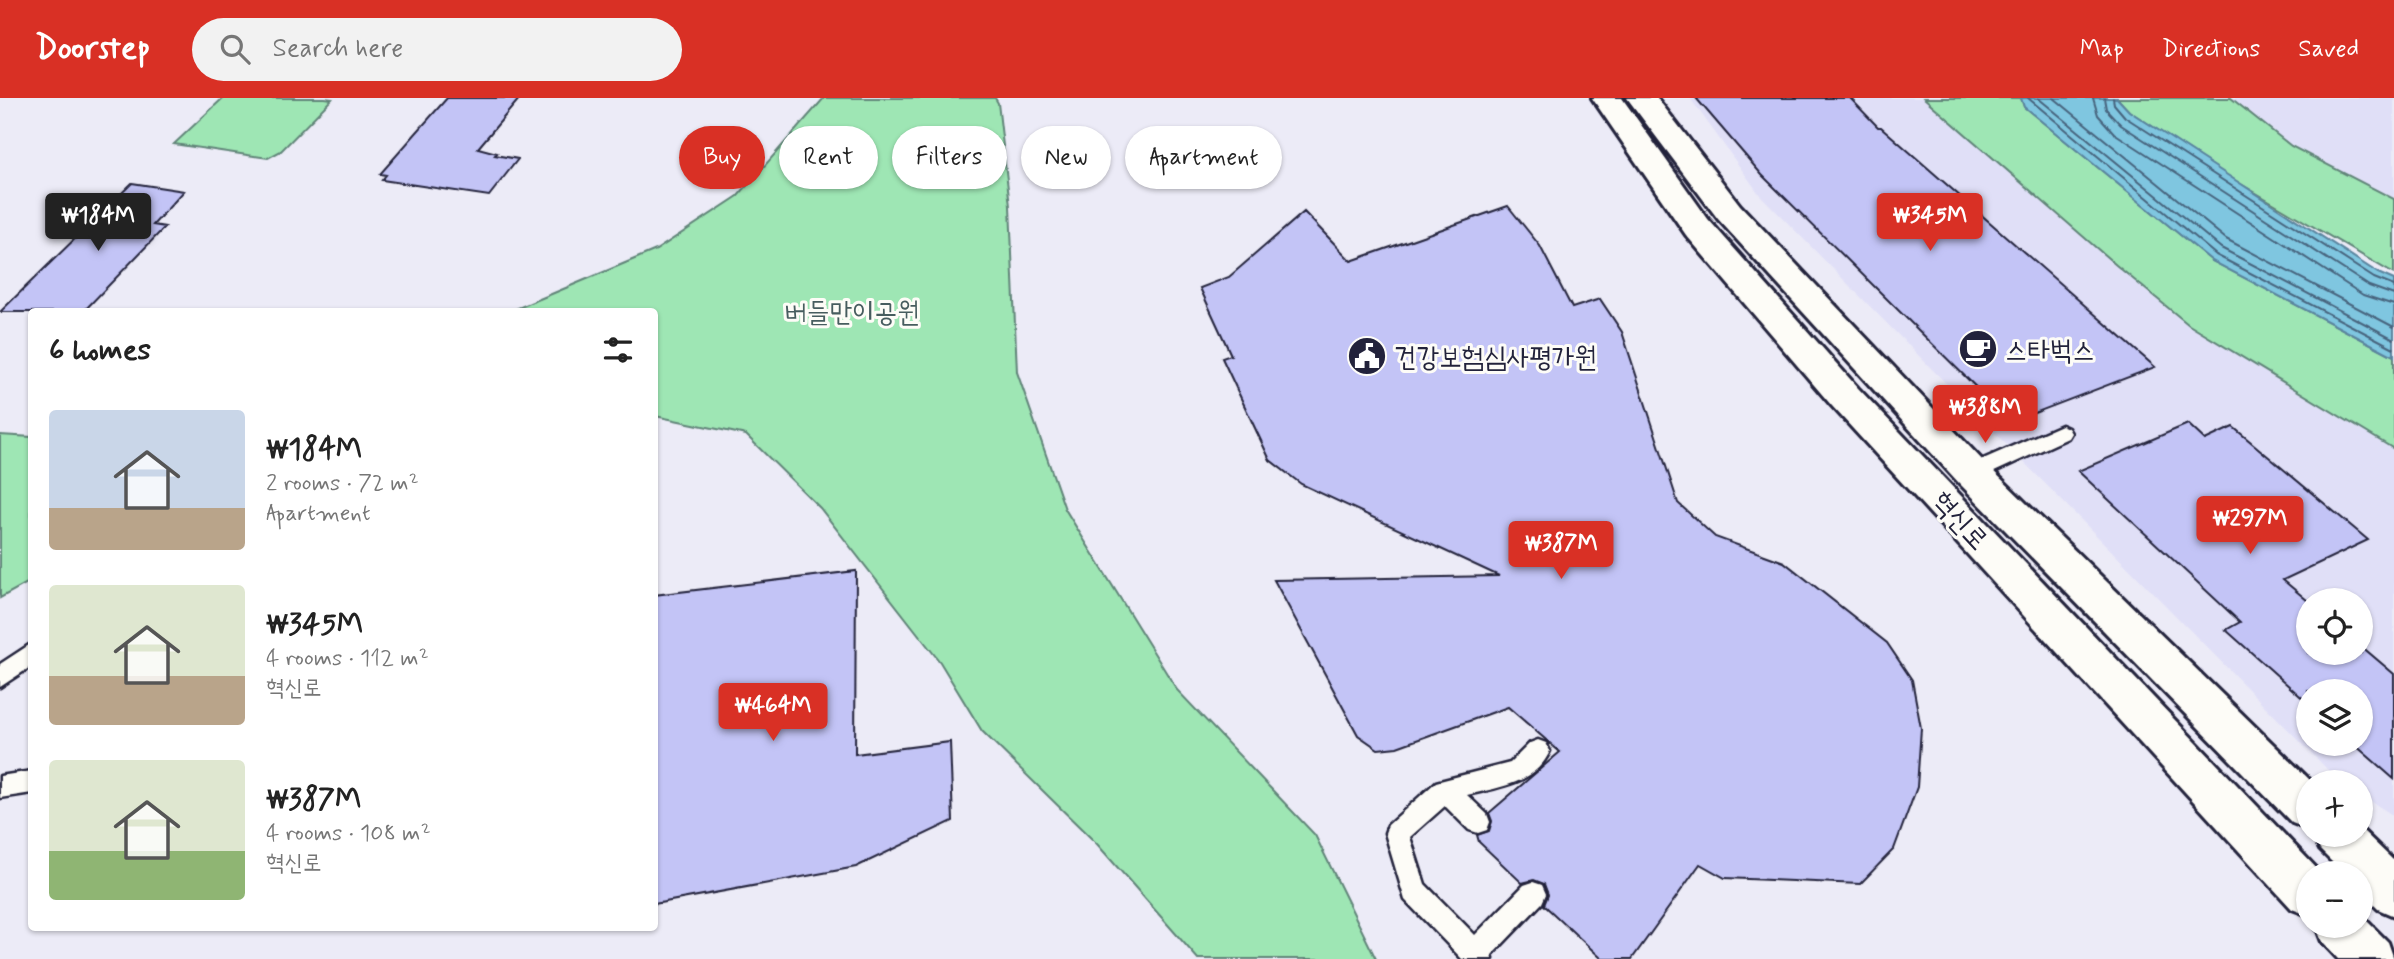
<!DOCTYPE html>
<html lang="en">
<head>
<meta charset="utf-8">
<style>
  body { margin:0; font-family:Mynerve,"Poor Story",sans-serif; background:#f2f2f2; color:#222; height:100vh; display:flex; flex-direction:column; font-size:26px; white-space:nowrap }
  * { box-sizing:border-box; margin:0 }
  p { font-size:23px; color:#767676 }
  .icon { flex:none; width:38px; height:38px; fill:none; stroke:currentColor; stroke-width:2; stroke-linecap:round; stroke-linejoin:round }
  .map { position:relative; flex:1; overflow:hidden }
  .side { position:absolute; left:28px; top:210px; width:630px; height:623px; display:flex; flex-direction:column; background:#fff; border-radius:7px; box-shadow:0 2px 5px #0004 }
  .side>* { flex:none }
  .hud { position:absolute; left:679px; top:28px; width:665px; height:63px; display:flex; gap:14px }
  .buttons { position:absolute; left:2296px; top:490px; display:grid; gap:14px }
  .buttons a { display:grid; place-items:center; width:77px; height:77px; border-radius:50%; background:#fff; box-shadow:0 2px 5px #0004; font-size:35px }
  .price { position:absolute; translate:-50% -60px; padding:0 16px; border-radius:7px; background:#d93025; color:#fff; font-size:23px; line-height:46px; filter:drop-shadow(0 2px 4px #0008) }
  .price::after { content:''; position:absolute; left:50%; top:42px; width:21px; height:16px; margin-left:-10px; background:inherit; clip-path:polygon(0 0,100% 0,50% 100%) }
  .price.selected { background:#222; color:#fff }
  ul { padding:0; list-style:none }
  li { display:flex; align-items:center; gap:21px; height:175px; padding:0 21px }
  li span { display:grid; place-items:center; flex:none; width:196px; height:140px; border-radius:7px; color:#555 }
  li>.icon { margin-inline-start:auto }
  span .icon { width:84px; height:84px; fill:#fffc; stroke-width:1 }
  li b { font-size:30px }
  h2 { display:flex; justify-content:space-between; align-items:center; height:84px; padding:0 21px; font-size:30px }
  .tag { padding:0 24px; border-radius:32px; background:#fff; box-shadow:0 2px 5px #0004; font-size:24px; line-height:63px }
  .tag.selected { background:#d93025; color:#fff }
  header { display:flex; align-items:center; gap:42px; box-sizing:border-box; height:98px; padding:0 35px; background:#d93025; color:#fff }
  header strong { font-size:33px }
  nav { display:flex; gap:38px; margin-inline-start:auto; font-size:24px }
  .search { width:490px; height:63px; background:#f2f2f2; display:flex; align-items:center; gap:18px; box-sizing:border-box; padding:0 24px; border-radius:38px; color:#767676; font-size:26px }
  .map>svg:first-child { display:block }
  .built { fill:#e0dff7; fill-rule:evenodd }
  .green { fill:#9ee6b4; stroke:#608478; stroke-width:2 }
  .water { fill:#7fc6e0; stroke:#5a849e; stroke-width:2 }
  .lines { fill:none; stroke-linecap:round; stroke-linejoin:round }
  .shore { stroke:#47647d; stroke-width:2 }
  .building { fill:#c3c4f6; stroke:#22223b; stroke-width:2 }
  .service-casing { stroke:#22223b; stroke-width:5 }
  .tertiary-casing { stroke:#22223b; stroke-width:6 }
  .service { fill:#fdfcf7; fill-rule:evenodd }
  .tertiary { fill:#fdfcf7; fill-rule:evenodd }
  .labels { text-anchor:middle; stroke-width:6; stroke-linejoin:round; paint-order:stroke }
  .park-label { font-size:28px; fill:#475d5f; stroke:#fdfcf7 }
  .poi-label { font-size:28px; fill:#22223b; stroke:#fdfcf7; text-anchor:start }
  .street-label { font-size:28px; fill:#22223b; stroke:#fdfcf7 }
</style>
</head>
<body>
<header>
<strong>Doorstep</strong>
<div class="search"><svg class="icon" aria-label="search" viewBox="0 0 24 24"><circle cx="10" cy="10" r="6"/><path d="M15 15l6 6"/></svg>Search here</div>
<nav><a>Map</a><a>Directions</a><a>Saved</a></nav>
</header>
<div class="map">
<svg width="2394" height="861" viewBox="0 0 2394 861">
  <rect width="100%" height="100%" fill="#ecebf7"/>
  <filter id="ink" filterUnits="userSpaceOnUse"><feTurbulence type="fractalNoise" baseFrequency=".0143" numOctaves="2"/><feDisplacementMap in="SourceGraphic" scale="14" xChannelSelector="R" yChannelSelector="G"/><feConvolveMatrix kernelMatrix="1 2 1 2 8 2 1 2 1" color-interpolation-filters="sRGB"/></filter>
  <g filter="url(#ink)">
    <!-- built -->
    <path class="built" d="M1690,0H1924L2116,167L2189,227L2394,351V718L2361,697V684L2339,683L1760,97ZM2308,502H2361V555H2308ZM2308,593H2361V646H2308Z
      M2231,0H2394V101L2291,48Z"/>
    <!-- green -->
    <path class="green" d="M223,0H325L332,1L281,53L268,60L174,46Z
      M824,0H995L998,5L1010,108L1017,274L1065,411L1177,592L1315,737L1376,861H1198L1097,746L982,633L940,564L820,410L746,337L655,318L654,214L511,213L656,152L738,98Z
      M1924,0H2021L2024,9L2212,163L2394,258V351L2189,227L2116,167Z
      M2117,0H2231L2291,48L2394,101V176L2229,79L2129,13Z
      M0,337L32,339L31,483L0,500Z"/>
    <!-- water -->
    <path class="water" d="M2021,0H2117L2129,13L2378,175L2394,182V258L2212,163L2024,9Z"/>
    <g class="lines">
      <!-- shore -->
      <path class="shore" d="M2028,0L2216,157L2394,250
        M2038,0L2221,150L2394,241
        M2054,0L2226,141L2394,229
        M2093,0L2098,17L2114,35L2363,197L2394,207
        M2104,0L2106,11L2121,27L2369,188L2394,197
        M2113,0L2114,6L2125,19L2374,180L2394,188"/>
    </g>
    <!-- building -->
    <path class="building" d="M447,0H520L478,50L497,55L495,57L518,61L489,98L382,82L386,77L380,76Z
      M1696,0H1850L1878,29H1881L2155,269L2011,324L1762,77Z
      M132,85L184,93L153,127L165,129L83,214H0Z
      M1508,108L1540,148L1572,210L1600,201L1622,234L1678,405L1715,439L1784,464L1887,545L1912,582L1921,630L1917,689L1894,751L1860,786L1725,780L1700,766L1632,861H1602L1544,807L1548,797L1544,786L1534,782L1522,785L1479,744L1477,737L1489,733L1492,723L1489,715L1560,654L1508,609L1397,649L1378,651L1358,637L1274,482L1499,478L1301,386L1270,362L1222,260L1231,257L1200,190L1229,179L1304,114L1351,163Z
      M2188,326L2205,342L2233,329L2368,442L2283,482L2308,503V555H2361V548L2394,576V681L2354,646H2361V593H2308V605L2226,532L2240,524L2078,373Z
      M856,473L855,656L950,644L953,723L856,769L654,806V497Z"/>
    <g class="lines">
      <!-- service casing -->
      <g class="service-casing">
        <path id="service" d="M2061,327L2068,330L2071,335L2068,340L1979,381L1972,383L1965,381L1962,375L1965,369Z
          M32,545V568L0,589V566Z
          M1538,642L1546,645L1550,653C1535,686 1499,689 1467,697L1487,716L1490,724L1487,732L1478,735L1469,732L1445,708L1410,739L1425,786L1475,837L1524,787L1533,784L1542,787L1546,796L1542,805L1492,857L1493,861H1462L1405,802L1385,735L1388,727L1436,684L1510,665L1530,645Z
          M32,673V695L0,700V678Z"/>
      </g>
      <!-- tertiary casing -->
      <g class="tertiary-casing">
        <path id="tertiary" d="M1592,0H1622L1708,121L1858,290L2321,775H2308V817L2292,811L1832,308L1686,137Z
          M1627,0H1657L1740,107L1985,365L2312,684H2308V731L2292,725L1959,385L1718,121Z
          M2361,731L2394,763V818L2378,811L2361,794V775H2343L2320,752L2313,737H2361Z
          M2361,817L2388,844L2394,861H2338L2322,844L2316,828H2361Z"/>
      </g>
      <!-- service -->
      <use href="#service" class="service"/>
      <!-- tertiary -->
      <use href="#tertiary" class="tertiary"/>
    </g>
  </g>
  <!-- icons -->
  <defs>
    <g id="cafe-disc" transform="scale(2.0125)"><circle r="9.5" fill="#22223b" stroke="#fdfcf7"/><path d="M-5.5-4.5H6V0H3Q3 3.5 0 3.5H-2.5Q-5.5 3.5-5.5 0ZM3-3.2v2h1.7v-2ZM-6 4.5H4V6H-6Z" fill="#fff"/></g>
    <g id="civic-disc" transform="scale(2.0125)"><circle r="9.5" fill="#22223b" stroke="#fdfcf7"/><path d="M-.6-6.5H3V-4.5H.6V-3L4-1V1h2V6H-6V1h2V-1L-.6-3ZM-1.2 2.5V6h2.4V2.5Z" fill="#fff"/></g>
  </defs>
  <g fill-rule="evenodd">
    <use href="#cafe-disc" x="1978" y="251"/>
    <use href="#civic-disc" x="1367" y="258"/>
  </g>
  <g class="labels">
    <!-- park labels -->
    <g class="park-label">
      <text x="852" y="223">버들만이공원</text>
    </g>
    <!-- poi labels -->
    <g class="poi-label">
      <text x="2005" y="261">스타벅스</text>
      <text x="1394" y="268">건강보험심사평가원</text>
    </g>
    <!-- street labels -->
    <g class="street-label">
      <text transform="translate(1961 422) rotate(47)" y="10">혁신로</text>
    </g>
  </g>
</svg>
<div class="buttons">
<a><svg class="icon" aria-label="locate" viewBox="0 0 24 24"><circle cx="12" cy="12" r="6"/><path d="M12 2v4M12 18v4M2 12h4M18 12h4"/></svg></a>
<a><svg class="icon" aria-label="layers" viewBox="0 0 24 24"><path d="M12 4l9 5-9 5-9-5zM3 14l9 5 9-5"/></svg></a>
<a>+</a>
<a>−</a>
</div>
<b class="price selected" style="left:98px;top:155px">₩184M</b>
<b class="price" style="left:1930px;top:155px">₩345M</b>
<b class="price" style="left:1985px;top:347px">₩388M</b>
<b class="price" style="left:2250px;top:458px">₩297M</b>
<b class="price" style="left:1561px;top:483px">₩387M</b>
<b class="price" style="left:773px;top:645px">₩464M</b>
<div class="hud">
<a class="tag selected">Buy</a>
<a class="tag">Rent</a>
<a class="tag">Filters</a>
<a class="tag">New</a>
<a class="tag">Apartment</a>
</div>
<section class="side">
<h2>6 homes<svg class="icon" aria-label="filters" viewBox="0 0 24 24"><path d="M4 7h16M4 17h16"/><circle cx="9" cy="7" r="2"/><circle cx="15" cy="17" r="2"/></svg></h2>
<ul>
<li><span style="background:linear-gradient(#c9d6e8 70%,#b9a48a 0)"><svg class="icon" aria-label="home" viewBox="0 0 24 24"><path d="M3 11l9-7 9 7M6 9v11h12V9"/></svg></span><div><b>₩184M</b><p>2 rooms · 72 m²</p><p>Apartment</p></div></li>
<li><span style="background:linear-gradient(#dfe7d0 65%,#b9a48a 0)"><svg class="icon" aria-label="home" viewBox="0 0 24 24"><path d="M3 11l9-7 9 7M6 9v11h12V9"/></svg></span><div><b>₩345M</b><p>4 rooms · 112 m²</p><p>혁신로</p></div></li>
<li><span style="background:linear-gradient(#dfe7d0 65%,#8fb573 0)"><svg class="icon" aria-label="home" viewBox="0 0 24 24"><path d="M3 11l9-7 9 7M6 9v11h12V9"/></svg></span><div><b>₩387M</b><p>4 rooms · 108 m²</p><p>혁신로</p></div></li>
</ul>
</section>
</div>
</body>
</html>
